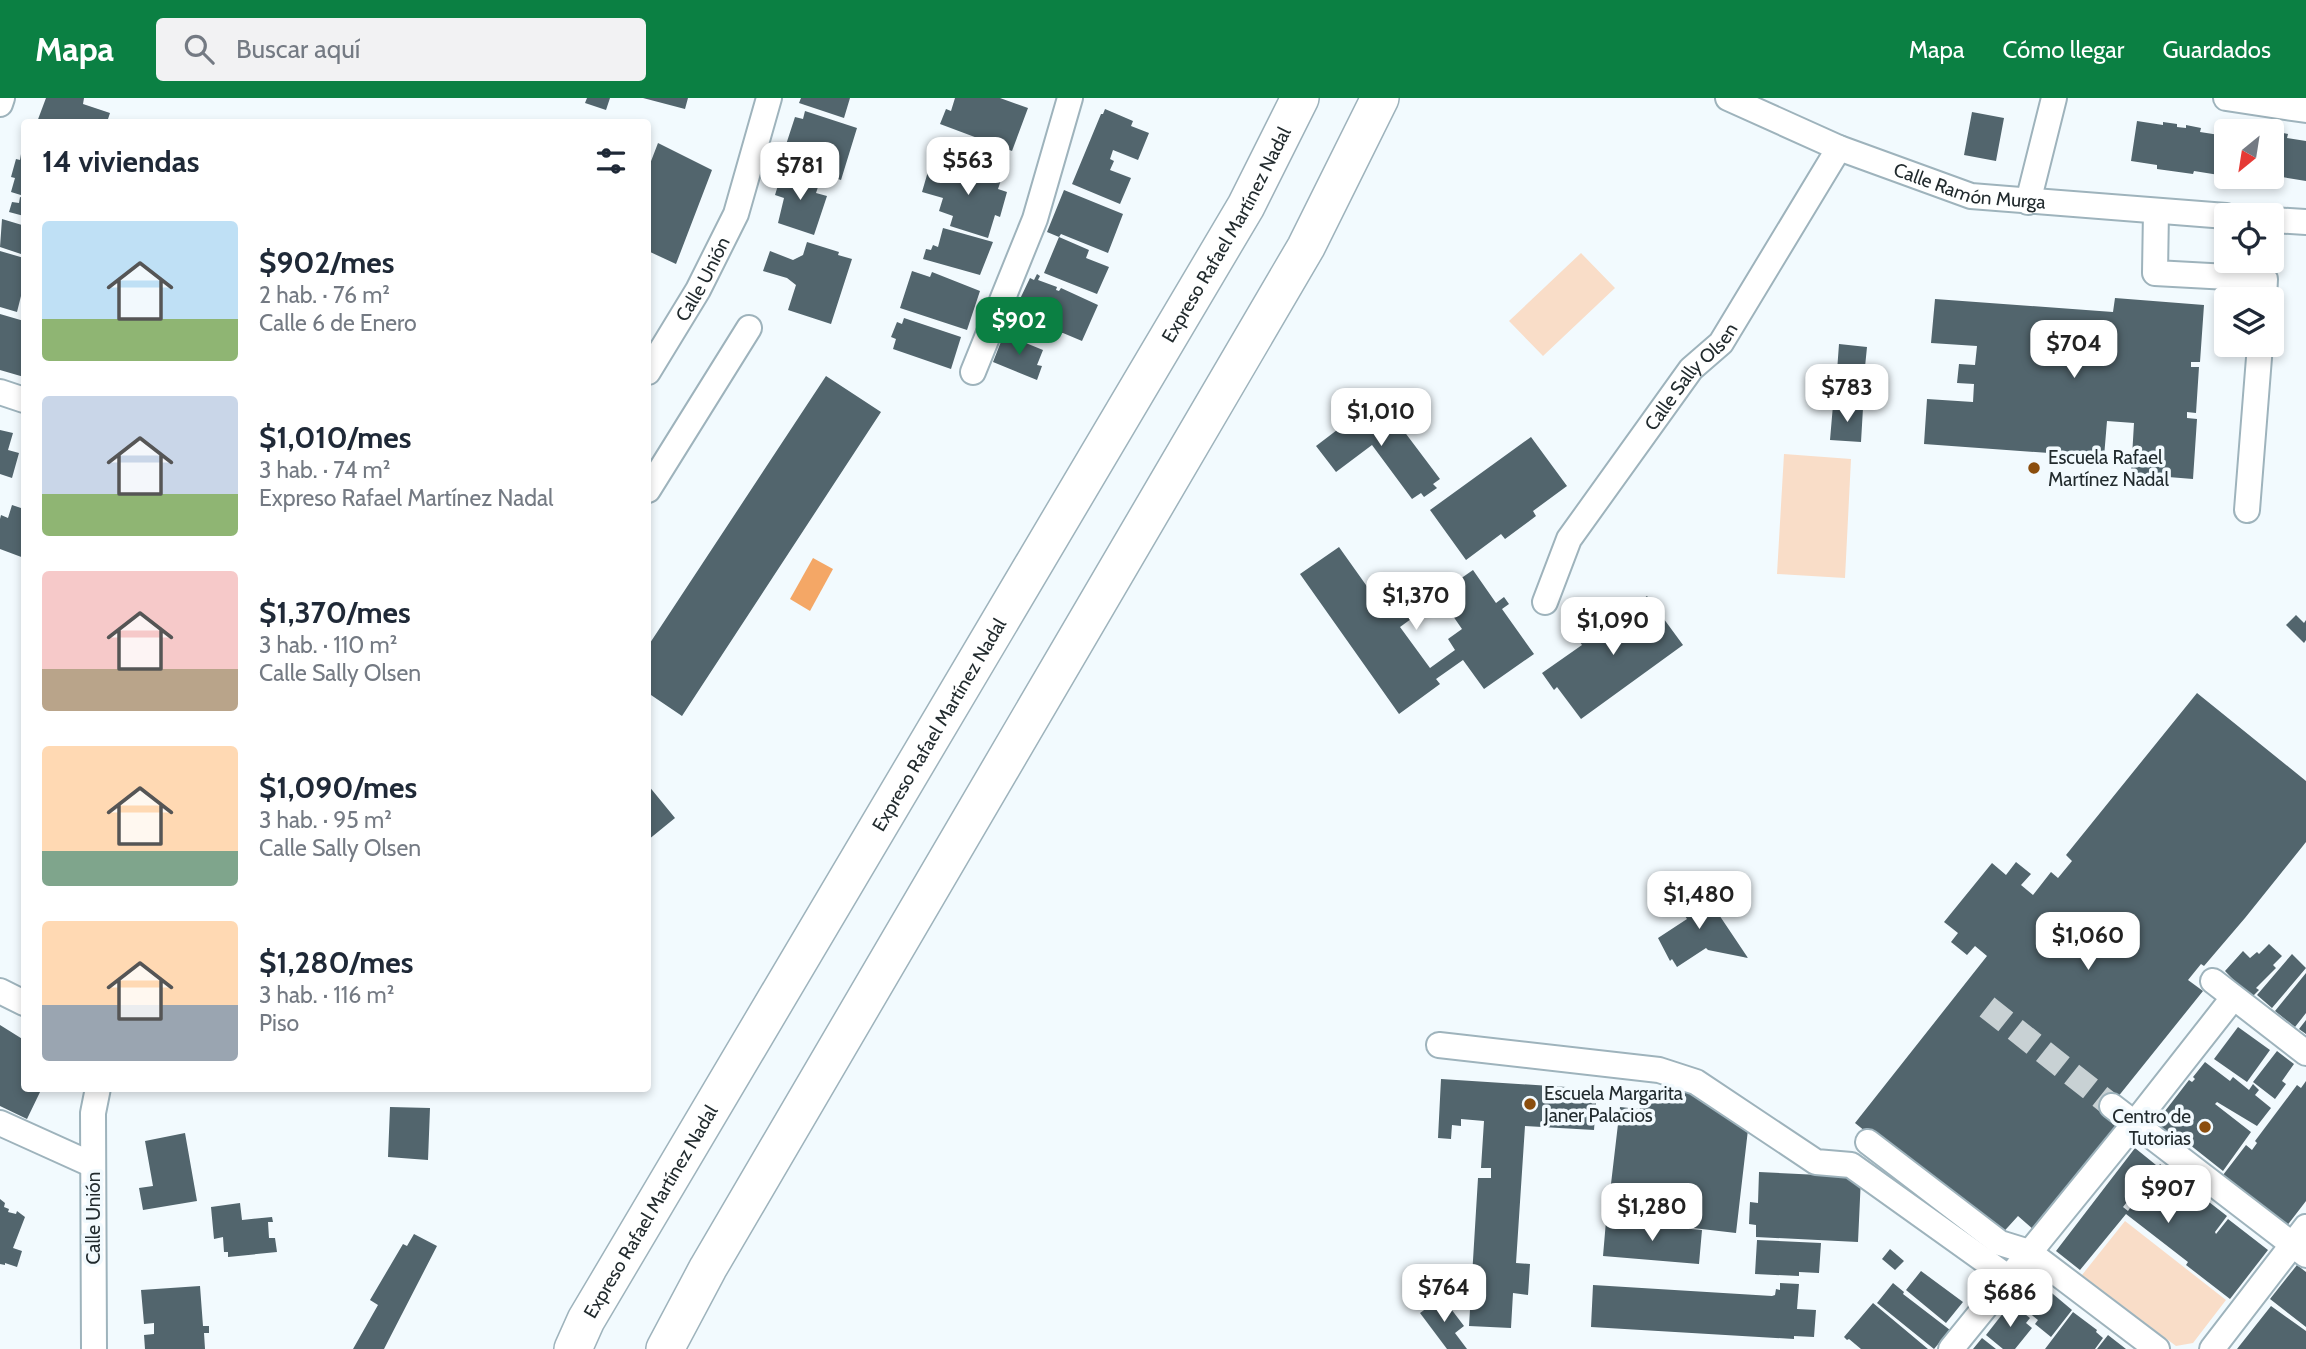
<!DOCTYPE html>
<html lang="es">
<head>
<meta charset="utf-8">
<style>
  body { margin:0; font-family:Cabin,sans-serif; background:#f2f2f3; color:#1f2937; height:100vh; display:flex; flex-direction:column; font-size:26px; white-space:nowrap }
  * { box-sizing:border-box; margin:0 }
  p { font-size:23px; color:#747a83 }
  .icon { flex:none; width:38px; height:38px; fill:none; stroke:currentColor; stroke-width:2; stroke-linecap:round; stroke-linejoin:round }
  .map { position:relative; flex:1; overflow:hidden }
  .drawer { position:absolute; left:21px; top:21px; width:630px; height:973px; display:flex; flex-direction:column; background:#fff; border-radius:7px; box-shadow:0 4px 10px #0003 }
  .drawer>* { flex:none }
  .needle { width:46px; rotate:210deg }
  .buttons { position:absolute; left:2214px; top:21px; display:grid; gap:14px }
  .buttons a { display:grid; place-items:center; width:70px; height:70px; border-radius:7px; background:#fff; box-shadow:0 4px 10px #0003; font-size:35px }
  .price { position:absolute; translate:-50% -60px; padding:0 16px; border-radius:14px; background:#fff; color:#222; font-size:23px; line-height:46px; filter:drop-shadow(0 2px 4px #0008) }
  .price::after { content:''; position:absolute; left:50%; top:42px; width:21px; height:16px; margin-left:-10px; background:inherit; clip-path:polygon(0 0,100% 0,50% 100%) }
  .price.on { background:#0b8043; color:#fff }
  ul { padding:0; list-style:none }
  li { display:flex; align-items:center; gap:21px; height:175px; padding:0 21px }
  li span { display:grid; place-items:center; flex:none; width:196px; height:140px; border-radius:7px; color:#555 }
  li>.icon { margin-inline-start:auto }
  span .icon { width:84px; height:84px; fill:#fffc; stroke-width:1 }
  li b { font-size:30px }
  h2 { display:flex; justify-content:space-between; align-items:center; height:84px; padding:0 21px; font-size:30px }
  header { display:flex; align-items:center; gap:42px; box-sizing:border-box; height:98px; padding:0 35px; background:#0b8043; color:#fff }
  header strong { font-size:33px }
  nav { display:flex; gap:38px; margin-inline-start:auto; font-size:24px }
  .search { width:490px; height:63px; background:#f2f2f3; display:flex; align-items:center; gap:18px; box-sizing:border-box; padding:0 24px; border-radius:7px; color:#747a83; font-size:26px }
  .map>svg:first-child { display:block }
  .green { fill:#f9ddc8 }
  .water { fill:#f4a766 }
  .building { fill:#52656d }
  .lines { fill:none; stroke-linecap:round; stroke-linejoin:round }
  .minor-tunnel { stroke:#c8d1d4; stroke-width:24; stroke-dasharray:24 12; stroke-linecap:butt }
  .minor-casing { stroke:#9eb3bc; stroke-width:28 }
  .highway-casing { stroke:#9eb3bc; stroke-width:40 }
  .minor { stroke:#fff; stroke-width:24 }
  .highway { stroke:#fff; stroke-width:37 }
  .poi-dot { fill:#8b4e0e; stroke:#f2fafe; stroke-width:2.5 }
  .labels { text-anchor:middle; stroke-width:7; stroke-linejoin:round; paint-order:stroke }
  .street-label { font-size:19px; fill:#222b2e; stroke:#f2fafe }
  .poi-label { font-size:19px; fill:#222b2e; stroke:#f2fafe; text-anchor:start }
</style>
</head>
<body>
<header>
<strong>Mapa</strong>
<div class="search"><svg class="icon" aria-label="search" viewBox="0 0 24 24"><circle cx="10" cy="10" r="6"/><path d="M15 15l6 6"/></svg>Buscar aquí</div>
<nav><a>Mapa</a><a>Cómo llegar</a><a>Guardados</a></nav>
</header>
<div class="map">
<svg width="2306" height="1251" viewBox="0 0 2306 1251">
  <rect width="100%" height="100%" fill="#f2fafe"/>
  <!-- green -->
  <path class="green" d="M1581,155L1615,190L1543,258L1509,223Z
    M1784,356L1851,361L1845,480L1777,476Z
    M2125,1123L2226,1202L2193,1245L2176,1248L2082,1177Z"/>
  <!-- water -->
  <path class="water" d="M813,460L833,471L810,513L790,501Z"/>
  <!-- building -->
  <path class="building" d="M46,0H84L83,6L110,15L107,24H37Z
    M587,0H610L606,12L585,5Z
    M643,0H688L685,11Z
    M801,0H850L844,20L799,5Z
    M955,0H1000L1028,10L1012,53L940,26L946,11L951,13Z
    M1105,11L1133,23L1131,28L1149,35L1138,62L1113,52L1110,61L1114,63L1110,72L1131,80L1120,106L1072,86L1101,16H1103Z
    M805,13L857,30L841,82L781,62L795,19L803,21Z
    M1972,14L2004,20L1996,63L1964,57Z
    M2137,23L2163,27V24L2177,26V29L2186,30V27L2201,30L2200,34L2226,38V71L2220,70L2219,77L2194,73L2193,76L2157,71V67L2131,63Z
    M2274,33L2288,36L2287,40L2306,43V83L2282,79L2281,83L2267,80L2272,79V37Z
    M658,45L712,72L676,166L648,153V71Z
    M21,56L24,57V98L11,94L15,80L11,79L16,61L20,62Z
    M953,64L1002,79L998,91L1007,94L1000,119L995,117L988,140L950,128L953,118L939,113L943,100L922,94L929,70L949,76Z
    M783,71L820,83L816,95L827,98L814,137L778,125L784,100L775,97Z
    M1064,92L1123,116L1108,155L1061,136L1059,139L1047,134Z
    M20,99L24,100V118L9,114L12,104L19,105Z
    M2,121L22,127L24,122V157L0,149Z
    M943,130L993,144L980,177L923,161L926,151L931,152L933,147L938,149Z
    M1059,139L1089,152L1086,160L1109,169L1097,196L1044,175Z
    M807,144L839,154L838,157L852,161L831,226L788,212L796,187L787,180L763,173L770,153L793,162L803,157Z
    M0,153L24,160V195L22,194L17,214L0,209Z
    M912,173L930,179L932,174L980,193L967,232L900,210Z
    M1037,176L1040,178L1038,182L1057,189L1056,192L1059,193L1061,190L1098,207L1082,243L1063,235L1040,237L1014,229L1025,205L1019,203L1030,180L1034,182Z
    M2115,200L2204,207L2200,264H2191V269H2199L2196,315L2187,314V320L2197,321L2193,381L2131,376L2134,325L2107,323L2104,359L1924,346L1927,301L1973,304L1974,286L1957,285L1959,266L1975,267L1977,248L1931,245L1935,201L2113,214Z
    M0,216L24,223V279L0,272Z
    M904,220L961,239L951,271L893,251L896,241L891,239L897,224L902,226Z
    M1004,236L1043,252L1037,267L1042,268L1037,282L993,264Z
    M1839,246L1867,249L1863,289L1836,287Z
    M826,278L881,314L682,618L648,595V548Z
    M1379,300L1440,381L1433,386L1437,390L1424,399L1421,395L1412,401L1372,347L1336,374L1316,348Z
    M1833,307L1863,310L1861,344L1830,342Z
    M0,332L13,335L8,352L19,355L12,380L0,376Z
    M1531,339L1567,388L1533,413L1536,418L1505,441L1501,436L1466,462L1430,412Z
    M12,407L24,411V460L0,451V421L1,417L8,420Z
    M1339,449L1388,518L1402,508L1411,521L1400,529L1430,570L1455,552L1448,541L1462,531L1446,508L1458,500L1450,488L1473,472L1496,505L1504,499L1509,506L1502,511L1534,556L1484,591L1463,562L1436,581L1440,586L1399,616L1300,476Z
    M1647,498L1683,547L1581,621L1557,589L1554,592L1542,575L1582,547L1577,540L1606,519L1610,524Z
    M2296,517L2304,525L2306,522V542L2304,545L2286,527Z
    M2197,595L2306,683V744L2245,820L2204,868L2201,866L2188,882L2203,893L2117,1000L2121,1023L2034,1132L2018,1118L1998,1140L1855,1025L1987,858L1975,848L1967,857L1951,844L1958,835L1944,824L1992,765L2006,777L2016,764L2031,776L2021,787L2033,797L2051,774L2058,780L2072,763L2066,757Z
    M648,687L675,720L648,742Z
    M1693,778L1748,860L1708,852L1706,850L1677,869L1672,861L1670,863L1658,840L1687,821L1685,818Z
    M2269,846L2282,858L2273,867L2276,870L2256,890L2259,892L2251,900L2225,873L2243,853L2250,860L2257,854L2259,856Z
    M2292,856L2306,870L2272,910L2257,897Z
    M2306,875V915L2295,929L2275,913Z
    M2306,922V936L2299,931Z
    M0,927L24,942V962L22,967L24,969V990L41,992L27,1021L0,1008Z
    M2238,929L2270,952L2247,984L2214,961Z
    M2277,953L2294,966L2282,983L2286,986L2275,1001L2253,984Z
    M2205,964L2230,983L2233,979L2249,992L2253,986L2259,992L2255,997L2271,1010L2257,1028L2217,1004L2215,1006L2251,1034L2223,1073L2180,1039L2176,1043L2155,1026L2189,982L2192,984L2195,981L2193,979Z
    M1441,981L1597,991L1594,1032L1525,1028L1516,1165L1530,1166L1528,1197L1513,1195L1511,1230L1469,1228L1478,1080H1491V1070H1481L1484,1023L1461,1021V1028L1452,1027L1451,1041L1438,1040Z
    M2306,983V1103L2286,1129L2223,1077L2246,1047L2252,1052L2257,1045L2255,1043L2297,987L2301,990Z
    M1674,986L1749,1023L1736,1135L1607,1120L1620,1009L1639,1011Z
    M390,1009L430,1010L428,1062L388,1059Z
    M185,1035L197,1103L143,1112L139,1090L153,1088L145,1043Z
    M2135,1050L2156,1067L2123,1109L2128,1113L2160,1066L2227,1118L2215,1134L2216,1136L2228,1121L2268,1152L2230,1201L2186,1167L2188,1164L2126,1116L2080,1172L2056,1153Z
    M1759,1074L1861,1079L1858,1144L1756,1139V1127L1749,1126L1750,1104L1758,1105Z
    M0,1101L5,1105L4,1109L9,1111L8,1114L16,1116L17,1113L25,1119L13,1150L22,1153L17,1169L5,1165V1167L0,1166Z
    M240,1105L242,1122L272,1119L273,1124H268L269,1140H275L277,1154L228,1159V1154H224L223,1139L214,1141L211,1109Z
    M1606,1123L1702,1132L1699,1166L1603,1158Z
    M414,1136L437,1148L384,1251H353L378,1207L370,1202L403,1146L407,1148Z
    M1757,1142L1821,1145L1819,1175L1799,1174V1178L1755,1176Z
    M1890,1151L1904,1163L1895,1172L1882,1161Z
    M2297,1167L2306,1174V1229L2270,1201Z
    M1921,1173L1963,1204L1946,1225L1906,1192Z
    M2034,1180L2072,1212L2051,1239L2035,1226L2038,1222L2017,1205Z
    M1780,1185L1799,1186L1797,1211L1816,1212L1814,1239L1794,1238V1241L1591,1229L1593,1187L1772,1198L1775,1197L1776,1191L1780,1192Z
    M1893,1185L1904,1194L1903,1196L1950,1232L1934,1251L1877,1205Z
    M200,1188L203,1228H209V1235H204L205,1251H145L144,1237L154,1236V1225L144,1226L141,1192Z
    M1442,1199L1464,1228L1455,1235L1467,1251H1447L1420,1215Z
    M1873,1205L1928,1251H1861L1849,1241L1847,1242L1844,1239Z
    M2011,1205L2030,1220L2026,1225L2032,1230L2015,1251H2003L1986,1237Z
    M2271,1208L2306,1233V1251H2237Z
    M2073,1214L2097,1232L2096,1234L2103,1240L2095,1251H2045Z
    M2108,1237L2126,1251H2097Z
    M1982,1240L1996,1251H1973Z"/>
  <g class="lines">
    <!-- minor-tunnel -->
    <path class="minor-tunnel" d="M1987,909L2112,1008"/>
    <!-- minor casing -->
    <g class="minor-casing">
      <g id="minor">
        <path id="s1" d="M1728,0L1839,50L1971,98L2226,118"/>
        <path d="M2226,0L2306,12"/>
        <path d="M0,6L2,0"/>
        <path d="M2028,104L2054,0"/>
        <path d="M2156,113L2155,175L2265,181L2264,201"/>
        <path d="M2272,122L2306,124"/>
        <path id="s2" d="M648,274L698,192L736,116L769,0"/>
        <path d="M973,274L1035,121L1070,0"/>
        <path d="M0,294L24,302"/>
        <path d="M648,392L749,230"/>
        <path d="M2247,412L2260,247"/>
        <path id="s3" d="M1545,504L1569,441L1691,271L1721,245L1839,50"/>
        <path d="M2213,883L2306,955"/>
        <path d="M0,893L24,905"/>
        <path d="M1439,947L1659,972L1696,984L1816,1064L1851,1067L2009,1180"/>
        <path d="M2112,1008L2306,1157"/>
        <path d="M0,1025L93,1067"/>
        <path d="M1868,1044L2000,1145L2029,1154L2157,1251"/>
        <path d="M94,1251L93,1015L98,990"/>
        <path d="M1951,1251L2134,1026L2233,900"/>
        <path d="M2212,1251L2306,1129"/>
      </g>
    </g>
    <!-- highway casing -->
    <g class="highway-casing">
      <g id="highway">
        <path id="s4" d="M573,1251L586,1222L1246,108L1300,0"/>
        <path d="M665,1251L708,1170L1306,149L1380,0"/>
      </g>
    </g>
    <!-- minor -->
    <use href="#minor" class="minor"/>
    <!-- highway -->
    <use href="#highway" class="highway"/>
  </g>
  <!-- markers -->
  <g class="poi-dot">
    <circle cx="2034" cy="370" r="7"/>
    <circle cx="1530" cy="1006" r="7"/>
    <circle cx="2205" cy="1029" r="7"/>
  </g>
  <g class="labels">
    <!-- street labels -->
    <g class="street-label">
      <text dy="7" stroke="none"><textPath href="#s1" startOffset="259">Calle Ramón Murga</textPath></text>
      <text dy="7" stroke="none"><textPath href="#s4" startOffset="1292">Expreso Rafael Martínez Nadal</textPath></text>
      <text dy="7" stroke="none"><textPath href="#s2" startOffset="108">Calle Unión</textPath></text>
      <text dy="7" stroke="none"><textPath href="#s3" startOffset="271">Calle Sally Olsen</textPath></text>
      <text dy="7" stroke="none"><textPath href="#s4" startOffset="724">Expreso Rafael Martínez Nadal</textPath></text>
      <text dy="7" stroke="none"><textPath href="#s4" startOffset="158">Expreso Rafael Martínez Nadal</textPath></text>
      <text transform="translate(93 1120) rotate(-90)" y="7">Calle Unión</text>
    </g>
    <!-- poi labels -->
    <g class="poi-label">
      <text x="2048" y="366">Escuela Rafael<tspan x="2048" dy="22">Martínez Nadal</tspan></text>
      <text x="1544" y="1002">Escuela Margarita<tspan x="1544" dy="22">Janer Palacios</tspan></text>
      <text x="2191" y="1025" text-anchor="end">Centro de<tspan x="2191" dy="22">Tutorias</tspan></text>
    </g>
  </g>
</svg>
<div class="buttons">
<a><svg class="needle" viewBox="-14 -14 28 28"><path d="M0-13l5 13h-10z" fill="#e53935"/><path d="M0 13l5-13h-10z" fill="#747a83"/></svg></a>
<a><svg class="icon" aria-label="locate" viewBox="0 0 24 24"><circle cx="12" cy="12" r="6"/><path d="M12 2v4M12 18v4M2 12h4M18 12h4"/></svg></a>
<a><svg class="icon" aria-label="layers" viewBox="0 0 24 24"><path d="M12 4l9 5-9 5-9-5zM3 14l9 5 9-5"/></svg></a>
</div>
<b class="price" style="left:968px;top:99px">$563</b>
<b class="price" style="left:800px;top:104px">$781</b>
<b class="price on" style="left:1019px;top:259px">$902</b>
<b class="price" style="left:2074px;top:282px">$704</b>
<b class="price" style="left:1847px;top:326px">$783</b>
<b class="price" style="left:1381px;top:350px">$1,010</b>
<b class="price" style="left:1416px;top:534px">$1,370</b>
<b class="price" style="left:1613px;top:559px">$1,090</b>
<b class="price" style="left:1699px;top:833px">$1,480</b>
<b class="price" style="left:2088px;top:874px">$1,060</b>
<b class="price" style="left:2168px;top:1127px">$907</b>
<b class="price" style="left:1652px;top:1145px">$1,280</b>
<b class="price" style="left:1444px;top:1226px">$764</b>
<b class="price" style="left:2010px;top:1231px">$686</b>
<section class="drawer">
<h2>14 viviendas<svg class="icon" aria-label="filters" viewBox="0 0 24 24"><path d="M4 7h16M4 17h16"/><circle cx="9" cy="7" r="2"/><circle cx="15" cy="17" r="2"/></svg></h2>
<ul>
<li><span style="background:linear-gradient(#bfe0f5 70%,#8fb573 0)"><svg class="icon" aria-label="home" viewBox="0 0 24 24"><path d="M3 11l9-7 9 7M6 9v11h12V9"/></svg></span><div><b>$902/mes</b><p>2 hab. · 76 m²</p><p>Calle 6 de Enero</p></div></li>
<li><span style="background:linear-gradient(#c9d6e8 70%,#8fb573 0)"><svg class="icon" aria-label="home" viewBox="0 0 24 24"><path d="M3 11l9-7 9 7M6 9v11h12V9"/></svg></span><div><b>$1,010/mes</b><p>3 hab. · 74 m²</p><p>Expreso Rafael Martínez Nadal</p></div></li>
<li><span style="background:linear-gradient(#f6c9c9 70%,#b9a48a 0)"><svg class="icon" aria-label="home" viewBox="0 0 24 24"><path d="M3 11l9-7 9 7M6 9v11h12V9"/></svg></span><div><b>$1,370/mes</b><p>3 hab. · 110 m²</p><p>Calle Sally Olsen</p></div></li>
<li><span style="background:linear-gradient(#ffd9b3 75%,#7fa58c 0)"><svg class="icon" aria-label="home" viewBox="0 0 24 24"><path d="M3 11l9-7 9 7M6 9v11h12V9"/></svg></span><div><b>$1,090/mes</b><p>3 hab. · 95 m²</p><p>Calle Sally Olsen</p></div></li>
<li><span style="background:linear-gradient(#ffd9b3 60%,#9aa5b1 0)"><svg class="icon" aria-label="home" viewBox="0 0 24 24"><path d="M3 11l9-7 9 7M6 9v11h12V9"/></svg></span><div><b>$1,280/mes</b><p>3 hab. · 116 m²</p><p>Piso</p></div></li>
</ul>
</section>
</div>
</body>
</html>
